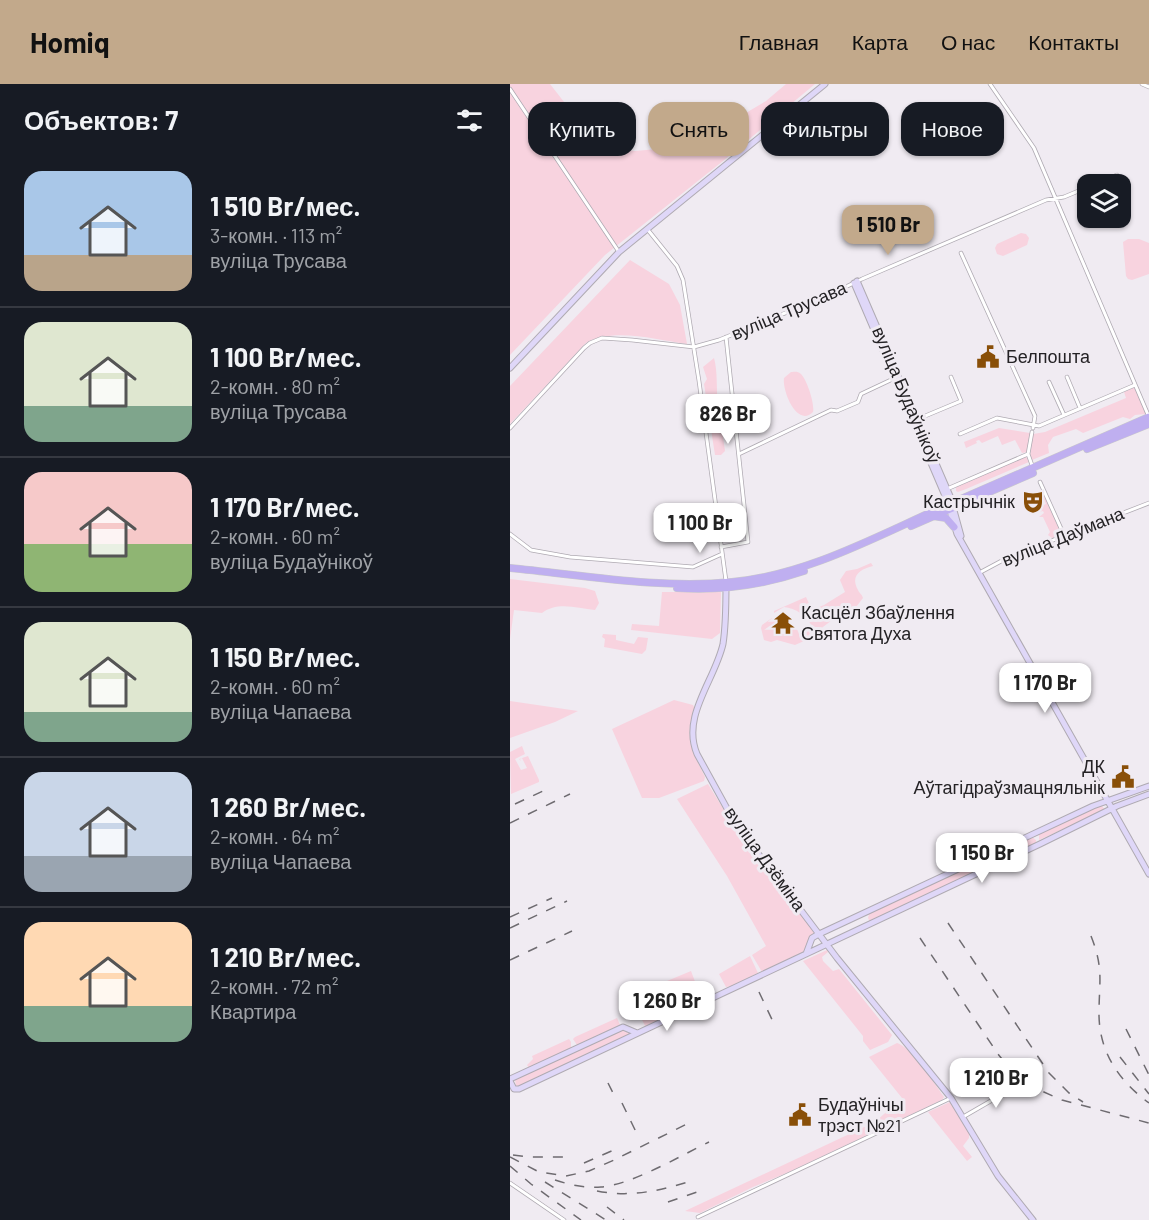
<!DOCTYPE html>
<html lang="ru">
<head>
<meta charset="utf-8">
<style>
  body { margin:0; font-family:Barlow,sans-serif; background:#20242c; color:#f1f3f6; height:100vh; display:flex; flex-direction:column; font-size:22px; white-space:nowrap }
  * { box-sizing:border-box; margin:0 }
  p { font-size:20px; color:#9ea1a6 }
  .icon { flex:none; width:33px; height:33px; fill:none; stroke:currentColor; stroke-width:2; stroke-linecap:round; stroke-linejoin:round }
  .map { position:relative; flex:1; overflow:hidden }
  .side { display:flex; flex-direction:column; background:#171b24; width:510px }
  .side>* { flex:none }
  .top-card { position:absolute; left:18px; top:18px; width:531px; height:54px; display:flex; gap:12px }
  .fabs { position:absolute; left:567px; top:90px; display:grid; gap:12px }
  .fabs a { display:grid; place-items:center; width:54px; height:54px; border-radius:12px; background:#171b24; box-shadow:0 2px 4px #0004; font-size:30px }
  .price { position:absolute; translate:-50% -51px; padding:0 14px; border-radius:12px; background:#fff; color:#222; font-size:20px; line-height:39px; filter:drop-shadow(0 2px 3px #0008) }
  .price::after { content:''; position:absolute; left:50%; top:36px; width:18px; height:14px; margin-left:-9px; background:inherit; clip-path:polygon(0 0,100% 0,50% 100%) }
  .price.selected { background:#c2a98b; color:#111 }
  ul { padding:0; list-style:none }
  li { display:flex; align-items:center; gap:18px; height:150px; padding:0 24px }
  li+li { border-top:2px solid #363941 }
  li span { display:grid; place-items:center; flex:none; width:168px; height:120px; border-radius:18px; color:#555 }
  li>.icon { margin-inline-start:auto }
  span .icon { width:72px; height:72px; fill:#fffc; stroke-width:1 }
  li b { font-size:26px }
  h2 { display:flex; justify-content:space-between; align-items:center; height:72px; padding:0 24px; font-size:26px }
  .chip { padding:0 21px; border-radius:18px; background:#171b24; box-shadow:0 2px 4px #0004; font-size:21px; line-height:54px }
  .chip.selected { background:#c2a98b; color:#111 }
  header { display:flex; align-items:center; gap:36px; box-sizing:border-box; height:84px; padding:0 30px; background:#c2a98b; color:#111 }
  header strong { font-size:28px }
  nav { display:flex; gap:33px; margin-inline-start:auto; font-size:21px }
  main { display:flex; flex:1; min-height:0 }
  .map>svg:first-child { display:block }
  .green { fill:#f8d3df }
  .lines { fill:none; stroke-linecap:round; stroke-linejoin:round }
  .street-casing { stroke:#afaab2; stroke-width:4.5 }
  .secondary-casing { stroke:#afaab2; stroke-width:7 }
  .primary-casing { stroke:#cacacb; stroke-width:8 }
  .street { stroke:#fff; stroke-width:3 }
  .secondary { stroke:#dfd7f8; stroke-width:5 }
  .primary { stroke:#bfaff0; stroke-width:7 }
  .rail { stroke:#6e6b70; stroke-width:1.5; stroke-dasharray:10 10; stroke-linecap:butt }
  .labels { text-anchor:middle; stroke-width:6; stroke-linejoin:round; paint-order:stroke }
  .street-label { font-size:18px; fill:#242225; stroke:#f0ebf2 }
  .poi-label { font-size:18px; fill:#242225; stroke:#f0ebf2; text-anchor:start }
</style>
</head>
<body>
<header>
<strong>Homiq</strong>
<nav><a>Главная</a><a>Карта</a><a>О нас</a><a>Контакты</a></nav>
</header>
<main>
<section class="side">
<h2>Объектов: 7<svg class="icon" aria-label="filters" viewBox="0 0 24 24"><path d="M4 7h16M4 17h16"/><circle cx="9" cy="7" r="2"/><circle cx="15" cy="17" r="2"/></svg></h2>
<ul>
<li><span style="background:linear-gradient(#a9c7e8 70%,#b9a48a 0)"><svg class="icon" aria-label="home" viewBox="0 0 24 24"><path d="M3 11l9-7 9 7M6 9v11h12V9"/></svg></span><div><b>1 510 Br/мес.</b><p>3-комн. · 113 m²</p><p>вуліца Трусава</p></div></li>
<li><span style="background:linear-gradient(#dfe7d0 70%,#7fa58c 0)"><svg class="icon" aria-label="home" viewBox="0 0 24 24"><path d="M3 11l9-7 9 7M6 9v11h12V9"/></svg></span><div><b>1 100 Br/мес.</b><p>2-комн. · 80 m²</p><p>вуліца Трусава</p></div></li>
<li><span style="background:linear-gradient(#f6c9c9 60%,#8fb573 0)"><svg class="icon" aria-label="home" viewBox="0 0 24 24"><path d="M3 11l9-7 9 7M6 9v11h12V9"/></svg></span><div><b>1 170 Br/мес.</b><p>2-комн. · 60 m²</p><p>вуліца Будаўнікоў</p></div></li>
<li><span style="background:linear-gradient(#dfe7d0 75%,#7fa58c 0)"><svg class="icon" aria-label="home" viewBox="0 0 24 24"><path d="M3 11l9-7 9 7M6 9v11h12V9"/></svg></span><div><b>1 150 Br/мес.</b><p>2-комн. · 60 m²</p><p>вуліца Чапаева</p></div></li>
<li><span style="background:linear-gradient(#c9d6e8 70%,#9aa5b1 0)"><svg class="icon" aria-label="home" viewBox="0 0 24 24"><path d="M3 11l9-7 9 7M6 9v11h12V9"/></svg></span><div><b>1 260 Br/мес.</b><p>2-комн. · 64 m²</p><p>вуліца Чапаева</p></div></li>
<li><span style="background:linear-gradient(#ffd9b3 70%,#7fa58c 0)"><svg class="icon" aria-label="home" viewBox="0 0 24 24"><path d="M3 11l9-7 9 7M6 9v11h12V9"/></svg></span><div><b>1 210 Br/мес.</b><p>2-комн. · 72 m²</p><p>Квартира</p></div></li>
</ul>
</section>
<div class="map">
<svg width="639" height="1136" viewBox="0 0 639 1136">
  <rect width="100%" height="100%" fill="#f0ebf2"/>
  <!-- green -->
  <path class="green" d="M0,0H40L90,64L125,67L180,62L256,17L276,0H305L213,77L95,171L0,271Z
    M511,149L516,150L519,154L517,161L493,172L487,170L485,164L487,160Z
    M618,155H629L639,159V190L622,196L618,195L616,192L613,158Z
    M120,176L159,200L170,221L177,260C148,256 102,243 76,259L0,340V302Z
    M204,274C208,288 206,306 208,321C210,336 213,351 215,367L211,371H205L194,300L197,295L193,283Z
    M281,288C286,288 287,287 291,290C297,296 305,320 303,328C287,344 272,307 274,294Z
    M624,303L636,330L625,331L620,335L613,333L573,349L566,345L543,353L538,361L539,369L522,376L520,373L523,350L535,348L616,314L614,308Z
    M489,344L520,349L517,368L512,369L505,356L492,361L488,352L472,359L469,356L466,357L467,359L456,364L454,358Z
    M516,372L519,378L456,405L448,408L446,407V403Z
    M535,412L551,450L542,454L538,451L540,448L533,433H529L534,429L533,427L525,429L522,426L536,420L533,413Z
    M361,479L363,482C350,485 340,492 348,506C349,509 352,510 353,514L343,527C320,531 307,553 285,561L267,556L261,558L254,556L251,544L252,541L262,534L265,535V546L269,550H274L285,544L287,545L289,550L295,549L302,543C298,532 285,524 274,523L264,529V527L296,513L302,526L314,521L335,508L330,496L336,487L347,485Z
    M0,495L75,504L85,507L89,519L85,526C67,524 47,517 32,529L4,526L0,555Z
    M152,508H211L210,549L202,555L121,546L122,540L149,542Z
    M93,550L106,551V556L124,560L128,553L138,554L136,566L132,570L94,563L95,555L92,553Z
    M164,616L183,621L185,625C173,651 183,669 195,693L194,697L149,714H132L102,645Z
    M0,617L68,627L45,638L0,654Z
    M12,662L15,670L5,675L11,686L17,684L12,674L10,675L11,677L9,675L18,672L29,696V698L1,710L0,668Z
    M198,700L222,739L306,848L295,869L252,888L242,871L256,862L217,792L167,715Z
    M589,722H592L595,726L529,756V750Z
    M522,753L526,756V759L360,838L358,834L359,830L363,828Z
    M317,866L318,868L312,873L313,877L323,887L329,885L382,951L378,958L360,966L353,957V952L293,877Z
    M240,872L248,889L222,902L216,903L209,890Z
    M181,887L192,916L165,928L152,904L157,897Z
    M154,913L162,930L135,942L124,919L128,917L131,922L135,920L138,922Z
    M107,934L110,941L67,961L63,955L65,953Z
    M111,946L121,950L9,1003L6,1002L5,995Z
    M59,955L61,958V964L19,984L17,981L23,975L22,972Z
    M387,959C400,962 425,1000 434,1013L432,1016L279,1088L243,1103L190,1129L175,1127L365,1038L392,1014L359,973Z
    M440,1018L459,1049V1054L453,1062L462,1073L457,1077L418,1028Z"/>
  <g class="lines">
    <!-- street casing -->
    <g class="street-casing">
      <path id="street" d="M480,0L524,64L639,333
        M632,0L639,3
        M0,5L109,168
        M584,100L607,91
        M138,146L167,182L173,196L189,297L216,497
        M451,169L525,332L523,344
        M557,293L570,324
        M539,298L554,331
        M408,335L451,317L441,293
        M0,344L74,264L80,259L92,254L122,256L184,263L209,256L317,212L352,195L536,116L554,113L578,103
        M522,348L518,370L523,384
        M450,350L487,334L529,342L625,301
        M229,370L321,326L327,327L348,318L351,310L385,294
        M530,398L554,451
        M437,405L518,370
        M0,450L21,466L60,473L183,483L212,470
        M211,463L238,458L216,253
        M469,489L497,474L639,419
        M453,1033L510,1000
        M0,1099L54,1136
        M188,1133L441,1014"/>
    </g>
    <!-- secondary casing -->
    <g class="secondary-casing">
      <path id="secondary" d="M347,197L440,412L451,452
        M344,199L436,414L447,450L639,790
        M0,284L109,168L315,0
        M216,500C216,519 216,541 213,560C205,596 171,632 187,670L225,739L327,874L441,1014L488,1092L523,1136
        M296,870L302,854L307,851L583,722L639,702
        M0,995L113,943L127,949
        M0,997L4,1005H9L530,760L607,722L639,710"/>
    </g>
    <!-- primary casing -->
    <g class="primary-casing">
      <path id="primary" d="M577,365L639,340
        M423,432L436,434L444,443
        M401,442L523,389
        M0,484C73,491 148,505 222,498C297,491 367,452 435,422C503,392 571,363 639,333
        M167,504C211,507 253,501 294,487"/>
    </g>
    <!-- street -->
    <use href="#street" class="street"/>
    <!-- secondary -->
    <use href="#secondary" class="secondary"/>
    <!-- primary -->
    <use href="#primary" class="primary"/>
    <!-- rail -->
    <path class="rail" d="M5,720L33,707
      M0,739L60,710
      M0,833L42,814
      M438,839L539,989L559,1009L573,1018
      M0,844L57,817
      M581,852C594,885 589,897 589,930C589,968 609,997 639,1019
      M410,854L488,970L504,990L518,1001L552,1016L639,1039
      M0,876L62,847
      M249,908L266,944
      M616,945L639,991
      M610,973L639,1010
      M98,999L106,1015
      M112,1019L128,1052
      M3,1071L20,1073H54
      M0,1073L29,1088L56,1092L79,1087L104,1076L181,1038
      M74,1079L106,1065
      M0,1082L21,1100L71,1136
      M45,1096C60,1101 75,1104 91,1103C121,1101 170,1072 199,1058
      M35,1098L96,1136
      M87,1107C123,1114 151,1106 185,1096
      M158,1118L190,1107
      M97,1123L114,1136"/>
  </g>
  <!-- icons -->
  <defs>
    <g id="civic-bare" transform="scale(1.8)"><path d="M-.6-6.5H3V-4.5H.6V-3L4-1V1h2V6H-6V1h2V-1L-.6-3ZM-1.2 2.5V6h2.4V2.5Z" fill="#894f08" stroke="#f0ebf2" stroke-width="2.5" paint-order="stroke"/></g>
    <g id="theatre-bare" transform="scale(1.8)"><path d="M-5-5.5Q0-4 5-5.5V0Q5 5 0 6Q-5 5-5 0ZM-3.3-2.5H-1v1.5H-3.3ZM1-2.5H3.3v1.5H1ZM-2.8 1Q0 5.5 2.8 1Z" fill="#894f08" stroke="#f0ebf2" stroke-width="2.5" paint-order="stroke"/></g>
    <g id="temple-bare" transform="scale(1.8)"><path d="M0-6L5-2H3V0L6.5 2.5H4V6H1.5V3h-3V6H-4V2.5H-6.5L-3 0V-2H-5Z" fill="#894f08" stroke="#f0ebf2" stroke-width="2.5" paint-order="stroke"/></g>
  </defs>
  <g fill-rule="evenodd">
    <use href="#civic-bare" x="478" y="273"/>
    <use href="#theatre-bare" x="523" y="418"/>
    <use href="#temple-bare" x="273" y="539"/>
    <use href="#civic-bare" x="613" y="693"/>
    <use href="#civic-bare" x="290" y="1031"/>
  </g>
  <g class="labels">
    <!-- street labels -->
    <g class="street-label">
      <text transform="translate(279 227) rotate(-23)" y="6">вуліца Трусава</text>
      <text transform="translate(396 311) rotate(67)" y="6">вуліца Будаўнікоў</text>
      <text transform="translate(553 453) rotate(-22)" y="6">вуліца Даўмана</text>
      <text transform="translate(255 775) rotate(54)" y="6">вуліца Дзёміна</text>
    </g>
    <!-- poi labels -->
    <g class="poi-label">
      <text x="496" y="279">Белпошта</text>
      <text x="505" y="424" text-anchor="end">Кастрычнік</text>
      <text x="291" y="535">Касцёл Збаўлення<tspan x="291" dy="21">Святога Духа</tspan></text>
      <text x="595" y="689" text-anchor="end">ДК<tspan x="595" dy="21">Аўтагідраўзмацняльнік</tspan></text>
      <text x="308" y="1027">Будаўнічы<tspan x="308" dy="21">трэст №21</tspan></text>
    </g>
  </g>
</svg>
<div class="fabs">
<a><svg class="icon" aria-label="layers" viewBox="0 0 24 24"><path d="M12 4l9 5-9 5-9-5zM3 14l9 5 9-5"/></svg></a>
</div>
<b class="price selected" style="left:378px;top:172px">1 510 Br</b>
<b class="price" style="left:218px;top:361px">826 Br</b>
<b class="price" style="left:190px;top:470px">1 100 Br</b>
<b class="price" style="left:535px;top:630px">1 170 Br</b>
<b class="price" style="left:472px;top:800px">1 150 Br</b>
<b class="price" style="left:157px;top:948px">1 260 Br</b>
<b class="price" style="left:486px;top:1025px">1 210 Br</b>
<div class="top-card">
<a class="chip">Купить</a>
<a class="chip selected">Снять</a>
<a class="chip">Фильтры</a>
<a class="chip">Новое</a>
</div>
</div>
</main>
</body>
</html>
